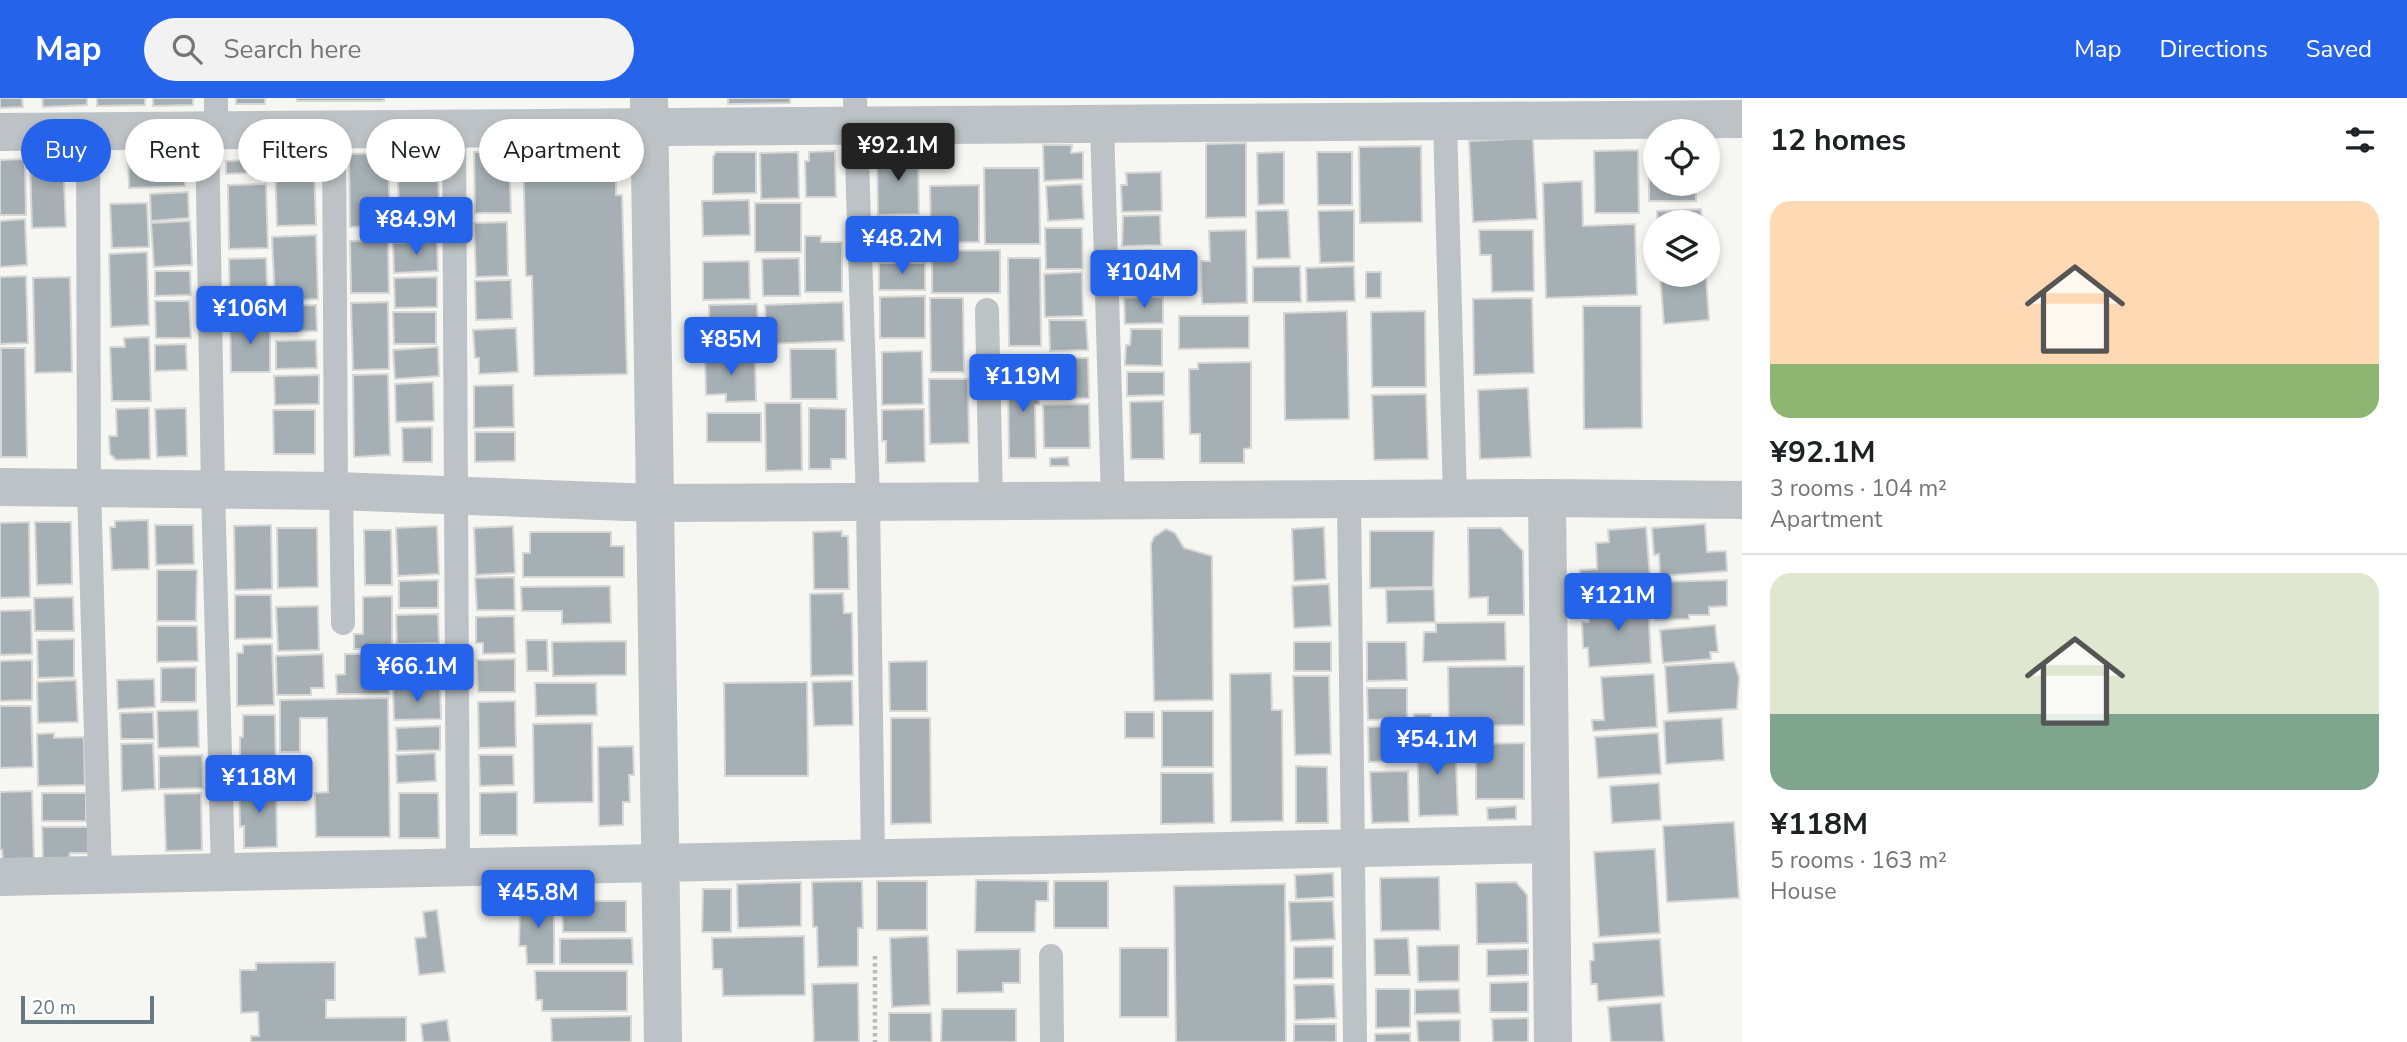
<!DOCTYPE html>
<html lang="en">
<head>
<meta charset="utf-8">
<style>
  body { margin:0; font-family:"Nunito Sans",sans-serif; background:#f2f2f2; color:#202124; height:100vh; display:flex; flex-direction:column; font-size:26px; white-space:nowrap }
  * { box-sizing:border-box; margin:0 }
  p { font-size:23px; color:#757577 }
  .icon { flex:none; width:38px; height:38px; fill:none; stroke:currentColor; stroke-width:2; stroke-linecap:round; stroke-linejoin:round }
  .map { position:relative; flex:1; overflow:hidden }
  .drawer { display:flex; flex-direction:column; background:#fff; width:665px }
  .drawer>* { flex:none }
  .guide { position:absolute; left:21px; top:21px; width:665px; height:63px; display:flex; gap:14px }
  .controls { position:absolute; left:1643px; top:21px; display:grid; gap:14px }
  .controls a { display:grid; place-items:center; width:77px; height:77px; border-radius:50%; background:#fff; box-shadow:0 4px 10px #0003; font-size:35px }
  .scale { position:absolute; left:21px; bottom:18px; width:133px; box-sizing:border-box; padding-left:7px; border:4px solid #667983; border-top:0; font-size:19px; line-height:24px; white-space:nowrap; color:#667983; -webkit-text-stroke:5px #fff; paint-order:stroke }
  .price { position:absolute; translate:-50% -60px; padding:0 16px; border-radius:7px; background:#2563eb; color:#fff; font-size:23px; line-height:46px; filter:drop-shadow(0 2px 4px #0008) }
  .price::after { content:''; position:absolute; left:50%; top:42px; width:21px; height:16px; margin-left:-10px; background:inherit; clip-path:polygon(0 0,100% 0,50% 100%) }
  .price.on { background:#222; color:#fff }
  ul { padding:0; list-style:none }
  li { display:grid; align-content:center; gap:14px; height:371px; padding:0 28px }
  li+li { border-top:2px solid #e0e0e0 }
  li span { display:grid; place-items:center; height:217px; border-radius:21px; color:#555 }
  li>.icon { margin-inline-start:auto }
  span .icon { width:126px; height:126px; fill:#fffc; stroke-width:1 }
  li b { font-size:30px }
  h2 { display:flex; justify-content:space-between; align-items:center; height:84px; padding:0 28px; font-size:30px }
  .tag { padding:0 24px; border-radius:32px; background:#fff; box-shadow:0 4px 10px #0003; font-size:24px; line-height:63px }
  .tag.on { background:#2563eb; color:#fff }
  header { display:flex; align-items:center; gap:42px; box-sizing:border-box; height:98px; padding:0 35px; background:#2563eb; color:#fff }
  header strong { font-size:33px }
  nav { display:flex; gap:38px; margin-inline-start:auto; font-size:24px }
  .search { width:490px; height:63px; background:#f2f2f2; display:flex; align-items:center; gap:18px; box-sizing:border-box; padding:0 24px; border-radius:38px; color:#757577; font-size:26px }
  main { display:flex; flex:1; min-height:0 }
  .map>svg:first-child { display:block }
  .building { fill:#a6b0b4; stroke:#d7d7d5; stroke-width:2 }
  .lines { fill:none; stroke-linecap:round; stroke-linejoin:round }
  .path { stroke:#b9bcbe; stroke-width:4.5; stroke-dasharray:3.5 3.5; stroke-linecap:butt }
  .service { stroke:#bcc2c5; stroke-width:24 }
  .minor { stroke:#bcc2c5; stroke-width:38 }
  .tertiary { stroke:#bcc2c5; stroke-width:38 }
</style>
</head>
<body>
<header>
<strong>Map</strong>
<div class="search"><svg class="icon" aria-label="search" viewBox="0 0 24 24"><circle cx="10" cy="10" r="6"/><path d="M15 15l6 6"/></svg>Search here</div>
<nav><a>Map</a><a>Directions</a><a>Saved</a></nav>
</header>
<main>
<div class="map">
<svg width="1742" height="944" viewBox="0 0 1742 944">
  <rect width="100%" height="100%" fill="#f6f6f3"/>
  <!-- building -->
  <path class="building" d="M0,0H22L23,9L0,10Z
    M42,0H87V7L43,9Z
    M97,0H145V7L97,8Z
    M153,0H193V7L153,8Z
    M236,0H265V6H236Z
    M297,0H384V3H297Z
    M728,0H790V5L728,6Z
    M1533,40L1537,121L1473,124L1469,43Z
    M1246,45V119L1206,120V46Z
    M1649,46H1656V86H1696V103H1649Z
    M1043,47H1072L1071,55L1083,54V81L1044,83Z
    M1421,48L1422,124L1360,125L1359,49Z
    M437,52L439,103L399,105L397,71H402V53Z
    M592,52L593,70L616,69V97H622L627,276L534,278L532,178H526L523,53Z
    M1638,52L1639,115H1595L1594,53Z
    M835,53L836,99H806L805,63H809V54Z
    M918,53L919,116L878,117L877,54Z
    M474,54H509L511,115H475Z
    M716,54H756V95L713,96V59Z
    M798,54L799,100L761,101L760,55Z
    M1284,54V106L1258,107L1257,55Z
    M1317,54H1352V107H1318Z
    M388,55L390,127L350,129L349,56Z
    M184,57L185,88L129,90L128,59Z
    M25,61L26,117H0V62Z
    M267,61L268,74L226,76V63Z
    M63,63L66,129L32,130L30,65Z
    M314,67L316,127L277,128L275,68Z
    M984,70H1039L1040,146H985Z
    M1161,74L1162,113L1122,114L1121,87H1127L1126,75Z
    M1582,83L1583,128L1635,126L1637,197L1546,200L1543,85Z
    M266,86L268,150L229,151L228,87Z
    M1082,86L1084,121L1048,123L1046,88Z
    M979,87V144L931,145L930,88Z
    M188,94L189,120L151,123L150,96Z
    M749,102L750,137L703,138L702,103Z
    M147,105L149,149L112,150L110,106Z
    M755,105H801V154H755Z
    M395,109H437V138L395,139Z
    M1701,111L1702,124H1657V113Z
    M1288,112L1290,160L1257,161L1256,113Z
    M1354,112V164L1320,165L1318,113Z
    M1160,117L1161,147L1122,148L1123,118Z
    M25,121L27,167L0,169V123Z
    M922,121L923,154H877L876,122Z
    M190,123L192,167L154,169L151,125Z
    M507,124L508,178L476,179L474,125Z
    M1045,130H1082L1083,171H1046Z
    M1246,132L1247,205L1202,206L1201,163H1210L1209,133Z
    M1479,132H1533L1534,193L1492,194L1491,157H1480Z
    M316,137L318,201L275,203L272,139Z
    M805,138H821V144H842V194H805Z
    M388,142L389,195H351L350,143Z
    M437,143L438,173L394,175L393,145Z
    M1000,152V195H932V153Z
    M1150,152V162H1162V184L1123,185L1122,158H1127V153Z
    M147,154L149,227L111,229L109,156Z
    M266,160L268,213L230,214L229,161Z
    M799,160L800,198H763L762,161Z
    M1008,160H1040L1041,248H1009Z
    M749,163L750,201L703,202V164Z
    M879,165H925V192H879Z
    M1300,168L1301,204H1253V169Z
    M1354,168L1355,203L1307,204L1306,170Z
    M155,173H190L191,197L155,198Z
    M1082,174L1083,218L1045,219L1044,176Z
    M1366,174H1381V200H1366Z
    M1660,177H1706L1709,222L1664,226Z
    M26,178L28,245L0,246V179Z
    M70,179L72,274L35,275L33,180Z
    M437,179V209L395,210L394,180Z
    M511,182L512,221L476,222L475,183Z
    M925,198V240H880V199Z
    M1163,199V225L1125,226L1124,200Z
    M930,200H963L964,274H931Z
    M1532,200L1534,275L1474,277L1473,201Z
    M155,203H189L191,240H156Z
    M388,204L389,271L353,272L351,205Z
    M843,204L844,243L767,246L765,207Z
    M757,206L759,243H710L709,207Z
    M316,207L317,233L280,234L279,208Z
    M1583,208H1641L1642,330L1584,331Z
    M1347,213L1349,321L1285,322L1284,215Z
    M1425,213L1426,289H1372L1371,214Z
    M393,214H436V246H394Z
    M1179,218H1249V250L1179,251Z
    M270,222V274H231L230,223Z
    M1049,222H1086L1088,252L1050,253Z
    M516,230L518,274L479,276V260H475L473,232Z
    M1131,231H1162V268L1125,267L1126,247H1130Z
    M149,239L151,303H112L110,249H125L124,240Z
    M316,242L317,270L276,271V243Z
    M186,246L187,272L155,273V247Z
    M438,249L439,278L395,281L393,252Z
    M1,250H25L27,359H1Z
    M790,251H836L837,301H791Z
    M922,253L923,306L882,307V254Z
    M705,257H755L756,303L726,304V296L706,297Z
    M1048,260H1088L1089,300L1048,301Z
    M1251,264V350L1244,351V365H1200V336H1190L1189,271H1198V265Z
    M1039,274V306L1035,307L1036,360H1009L1008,275Z
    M1127,274H1164V297L1127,298Z
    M388,276L390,357L354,359L353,277Z
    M319,277V306L275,307L274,278Z
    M929,281H968L969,345L930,346Z
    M433,284L434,323L396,324L395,286Z
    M513,287L514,329L474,330V288Z
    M1528,290L1531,359L1480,361L1478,292Z
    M1426,296L1428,361L1374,362L1372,297Z
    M1163,303L1164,361H1131L1130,304Z
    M765,305H801L802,372L766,373Z
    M1089,306L1090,350H1044L1043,307Z
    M149,310L150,361L116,362L110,356L109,338H117L116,311Z
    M186,310L187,358L157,359L155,311Z
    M809,310L846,311V361H831V371H809Z
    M924,311L925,364L886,365V343H882V312Z
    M273,312H315V356H274Z
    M707,315H761V344H707Z
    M432,329V364H403L402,330Z
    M475,334H515V363L475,364Z
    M1068,359L1069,368H1050V360Z
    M148,422L149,471L112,472L110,429H115V423Z
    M29,424L30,499L0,500V425Z
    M35,424H71L72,486L37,487Z
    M1705,426L1707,454L1726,453L1727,473L1660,478L1659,456L1654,457L1652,430Z
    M155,427H193L194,466L156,467Z
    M271,427L272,491L235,492L234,428Z
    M437,428L439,476L398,478L396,430Z
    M513,428L515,475L476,477L474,430Z
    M1324,429L1326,481L1294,483L1292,431Z
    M1646,429L1651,492L1581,497L1580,472L1597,471L1596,445L1609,444L1608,432Z
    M277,430H317L318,489L278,490Z
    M1468,430H1501L1523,453L1524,517H1488V499L1469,500Z
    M1166,431L1175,435L1184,450L1212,458L1213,602L1154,603L1151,446L1154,439Z
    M364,432H391L392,487H365Z
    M842,433V438H848L849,491H814L813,434Z
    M1370,433H1434L1433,489L1370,490Z
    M530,434H611V448H624V479H523V455H530Z
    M157,472H197L196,523H157Z
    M514,479L515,512H477L475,480Z
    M438,482V510H399V483Z
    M1727,482V508L1709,509V517H1689V521L1656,522L1655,484Z
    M1329,486L1331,528L1294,530L1292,488Z
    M610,488L611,525L562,526V513H522L521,489Z
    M1434,491L1435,524L1387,525L1386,492Z
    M843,495L844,515H852L853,577L811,578L810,496Z
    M235,497H271L272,540L235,541Z
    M392,498V551H354V536H363V499Z
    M73,499L74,533H35L34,500Z
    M1648,501L1651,565L1589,569L1588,550H1583L1582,524H1589L1588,504Z
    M318,508L319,552L278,553L276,509Z
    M31,512L32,556L0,557V513Z
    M438,516L439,545L397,546L396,517Z
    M514,518L515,555L483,556V545H476V519Z
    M1505,524L1506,562L1423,564L1424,534H1436V525Z
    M1715,527L1718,554H1710L1711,561L1663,565L1660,532Z
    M157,528H197L198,563L157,564Z
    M74,541V579L38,580L37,542Z
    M526,542H547L548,573H527Z
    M626,543V577L553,578L552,544Z
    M1294,544H1331V573H1294Z
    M1367,544H1406L1407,582L1367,583Z
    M272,546L274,607L237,608V555H243V547Z
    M440,551V585L396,586L395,552Z
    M323,556L324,590H311V597H277L276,558Z
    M345,556H389V596H337L336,577L345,576Z
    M515,561V594H478L477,562Z
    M32,562V602L0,603V563Z
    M927,563V613H890L889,564Z
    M1734,564L1739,579L1737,611L1668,615L1665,568Z
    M1524,568V627L1449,628L1448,569Z
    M196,569V604H161V570Z
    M1271,575L1272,612H1282L1283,723L1231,724L1230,576Z
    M1654,576L1657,629L1593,633L1592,622H1604L1601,579Z
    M1293,578H1329L1331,656L1295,657Z
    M154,581L155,609L118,611L117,582Z
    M76,582L78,624L38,625L37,584Z
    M852,583L853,627L814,628L812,584Z
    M807,584L808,678H725L724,585Z
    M535,585H596L597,617L536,618Z
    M440,589L441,621L394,622L393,590Z
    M1367,590H1407V621L1368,622Z
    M388,600L390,739H316L315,695L328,694L327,620H300V654H280V602Z
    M515,603L516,649L479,650L478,604Z
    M0,608H31L33,669L0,670Z
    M198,612L199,649L158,650L157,613Z
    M1162,613H1213V669H1162Z
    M153,614L154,641H121L120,615Z
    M1125,614H1154V640H1125Z
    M1414,616H1431V634H1414Z
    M243,617H275L276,679H240V639H243Z
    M891,620H930L931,725L891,726Z
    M1722,620L1724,662L1666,666L1664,623Z
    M592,625L593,704L534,705L533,626Z
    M440,628V652L397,653L396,630Z
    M1409,628V663L1369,664L1368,629Z
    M54,635V640L84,639L85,687L38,688L37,636Z
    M1658,635L1661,676L1598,680L1595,639Z
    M1455,639L1458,717L1419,718L1417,641Z
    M153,645L155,691L122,693L121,646Z
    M1524,645V701H1476V646Z
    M633,648L634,677H629L630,704H623V727L599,728L598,649Z
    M435,655L436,683L397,685L396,657Z
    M202,657L203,690L159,691V658Z
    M479,657H513L514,687L480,688Z
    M1296,668L1327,669L1328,725H1296Z
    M1408,673L1409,724L1372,725L1370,674Z
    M1161,675H1213L1214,725L1161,726Z
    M276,685L277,749L244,750V728L240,729L239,686Z
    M1659,685L1661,722L1612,725L1610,688Z
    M32,693L34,762L3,763L2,752H0V694Z
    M517,694V737H480V695Z
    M42,695H86V723H42Z
    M201,695L202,752L166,753L164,696Z
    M399,695H438L439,740H399Z
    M1516,708V721L1488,722L1487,710Z
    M1734,724L1739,800L1667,804L1663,728Z
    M42,729H88V755H70L69,761H43Z
    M1655,751L1660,835L1599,839L1594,754Z
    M1333,775L1334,799L1296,801L1295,777Z
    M1439,779L1440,832L1381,833L1380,780Z
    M976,782L1048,783V803H1036L1035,834H975Z
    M862,783L863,830H858V868L818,869L817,829H813L812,784Z
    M877,783H927V832H877Z
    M1054,783H1108V830H1054Z
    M801,784V828L738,830L737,786Z
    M1516,784L1527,797L1528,845L1477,846L1476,785Z
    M1285,786L1286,944H1176L1174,788Z
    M703,791H731V834H702Z
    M524,800H554V866H527L526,848H519L520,811H524Z
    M562,803H626V834H563Z
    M1333,803L1335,841L1291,843L1289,804Z
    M437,812L445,874L419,877L415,840L426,839L423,814Z
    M804,838L805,897L723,898L722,871H713L712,840Z
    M928,838L930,907L892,909L890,840Z
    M632,840L633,866H560V841Z
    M1408,840L1410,877H1375L1374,841Z
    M1660,841L1664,898L1598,903L1597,886H1591L1590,863L1594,862L1593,845Z
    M1459,847V883L1418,884L1417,848Z
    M1333,848V880L1294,881V849Z
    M1120,850H1168V919H1120Z
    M1020,851V885H1003V894L957,895V852Z
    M1528,851V877L1487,878V852Z
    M335,864V902H326V920L406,919V944H251V938H259L258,914L241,915L240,872H256V865Z
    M535,873H627V913H542V902H536Z
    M1528,884V914H1490V885Z
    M858,885L859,944H814L812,886Z
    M1334,886L1336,920L1295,922L1294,887Z
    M1376,891H1410V929L1376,930Z
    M1459,891L1460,915L1415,916V892Z
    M1661,905L1664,944H1611L1608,909Z
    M942,911H1016V944H941Z
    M889,915H931L932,944H889Z
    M631,918V944H552L551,920Z
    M1528,920V944H1493L1492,921Z
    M447,922L450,944H423L421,926Z
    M1460,922V944H1418L1417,923Z
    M1294,926H1336V944H1294Z
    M1410,935V944H1375V936Z"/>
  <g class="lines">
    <!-- path -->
    <path class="path" d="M875,858V944"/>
    <!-- service -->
    <path class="service" d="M216,0V32
      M855,0L868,403L873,761
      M1445,23L1455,401
      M1102,26L1113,402
      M454,30L458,769
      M334,31L336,393
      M207,32L213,391L223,774
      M88,33L89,390L100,776
      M987,212L991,403
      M341,394L343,525
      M1349,401L1355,944
      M1051,858L1052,944"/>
    <!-- minor -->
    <path class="minor" d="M0,34L1742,21
      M1547,400L1553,944
      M0,779L1551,746"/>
    <!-- tertiary -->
    <path class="tertiary" d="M649,0L663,944
      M0,389L336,393L654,405L1547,400L1742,402"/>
  </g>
</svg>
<div class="controls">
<a><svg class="icon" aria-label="locate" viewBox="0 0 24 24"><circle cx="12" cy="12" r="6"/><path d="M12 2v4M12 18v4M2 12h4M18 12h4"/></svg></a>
<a><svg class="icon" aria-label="layers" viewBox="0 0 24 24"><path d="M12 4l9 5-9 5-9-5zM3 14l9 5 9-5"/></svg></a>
</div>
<div class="scale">20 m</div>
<b class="price on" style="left:898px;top:85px">¥92.1M</b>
<b class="price" style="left:416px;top:159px">¥84.9M</b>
<b class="price" style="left:902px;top:178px">¥48.2M</b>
<b class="price" style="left:1144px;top:212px">¥104M</b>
<b class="price" style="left:250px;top:248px">¥106M</b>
<b class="price" style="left:731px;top:279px">¥85M</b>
<b class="price" style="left:1023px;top:316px">¥119M</b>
<b class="price" style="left:1618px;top:535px">¥121M</b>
<b class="price" style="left:417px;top:606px">¥66.1M</b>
<b class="price" style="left:1437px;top:679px">¥54.1M</b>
<b class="price" style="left:259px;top:717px">¥118M</b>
<b class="price" style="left:538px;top:832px">¥45.8M</b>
<div class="guide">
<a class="tag on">Buy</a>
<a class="tag">Rent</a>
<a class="tag">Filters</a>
<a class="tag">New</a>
<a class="tag">Apartment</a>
</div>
</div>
<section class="drawer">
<h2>12 homes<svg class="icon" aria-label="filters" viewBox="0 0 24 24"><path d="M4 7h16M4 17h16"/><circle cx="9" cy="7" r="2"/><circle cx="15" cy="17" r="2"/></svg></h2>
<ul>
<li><span style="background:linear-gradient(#ffd9b3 75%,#8fb573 0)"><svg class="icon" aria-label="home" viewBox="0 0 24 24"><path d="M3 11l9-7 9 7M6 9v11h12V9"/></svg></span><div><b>¥92.1M</b><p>3 rooms · 104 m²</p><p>Apartment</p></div></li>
<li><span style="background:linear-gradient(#dfe7d0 65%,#7fa58c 0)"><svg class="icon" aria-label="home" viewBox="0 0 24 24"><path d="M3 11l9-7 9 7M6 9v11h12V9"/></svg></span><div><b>¥118M</b><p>5 rooms · 163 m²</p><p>House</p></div></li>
</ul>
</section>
</main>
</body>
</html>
